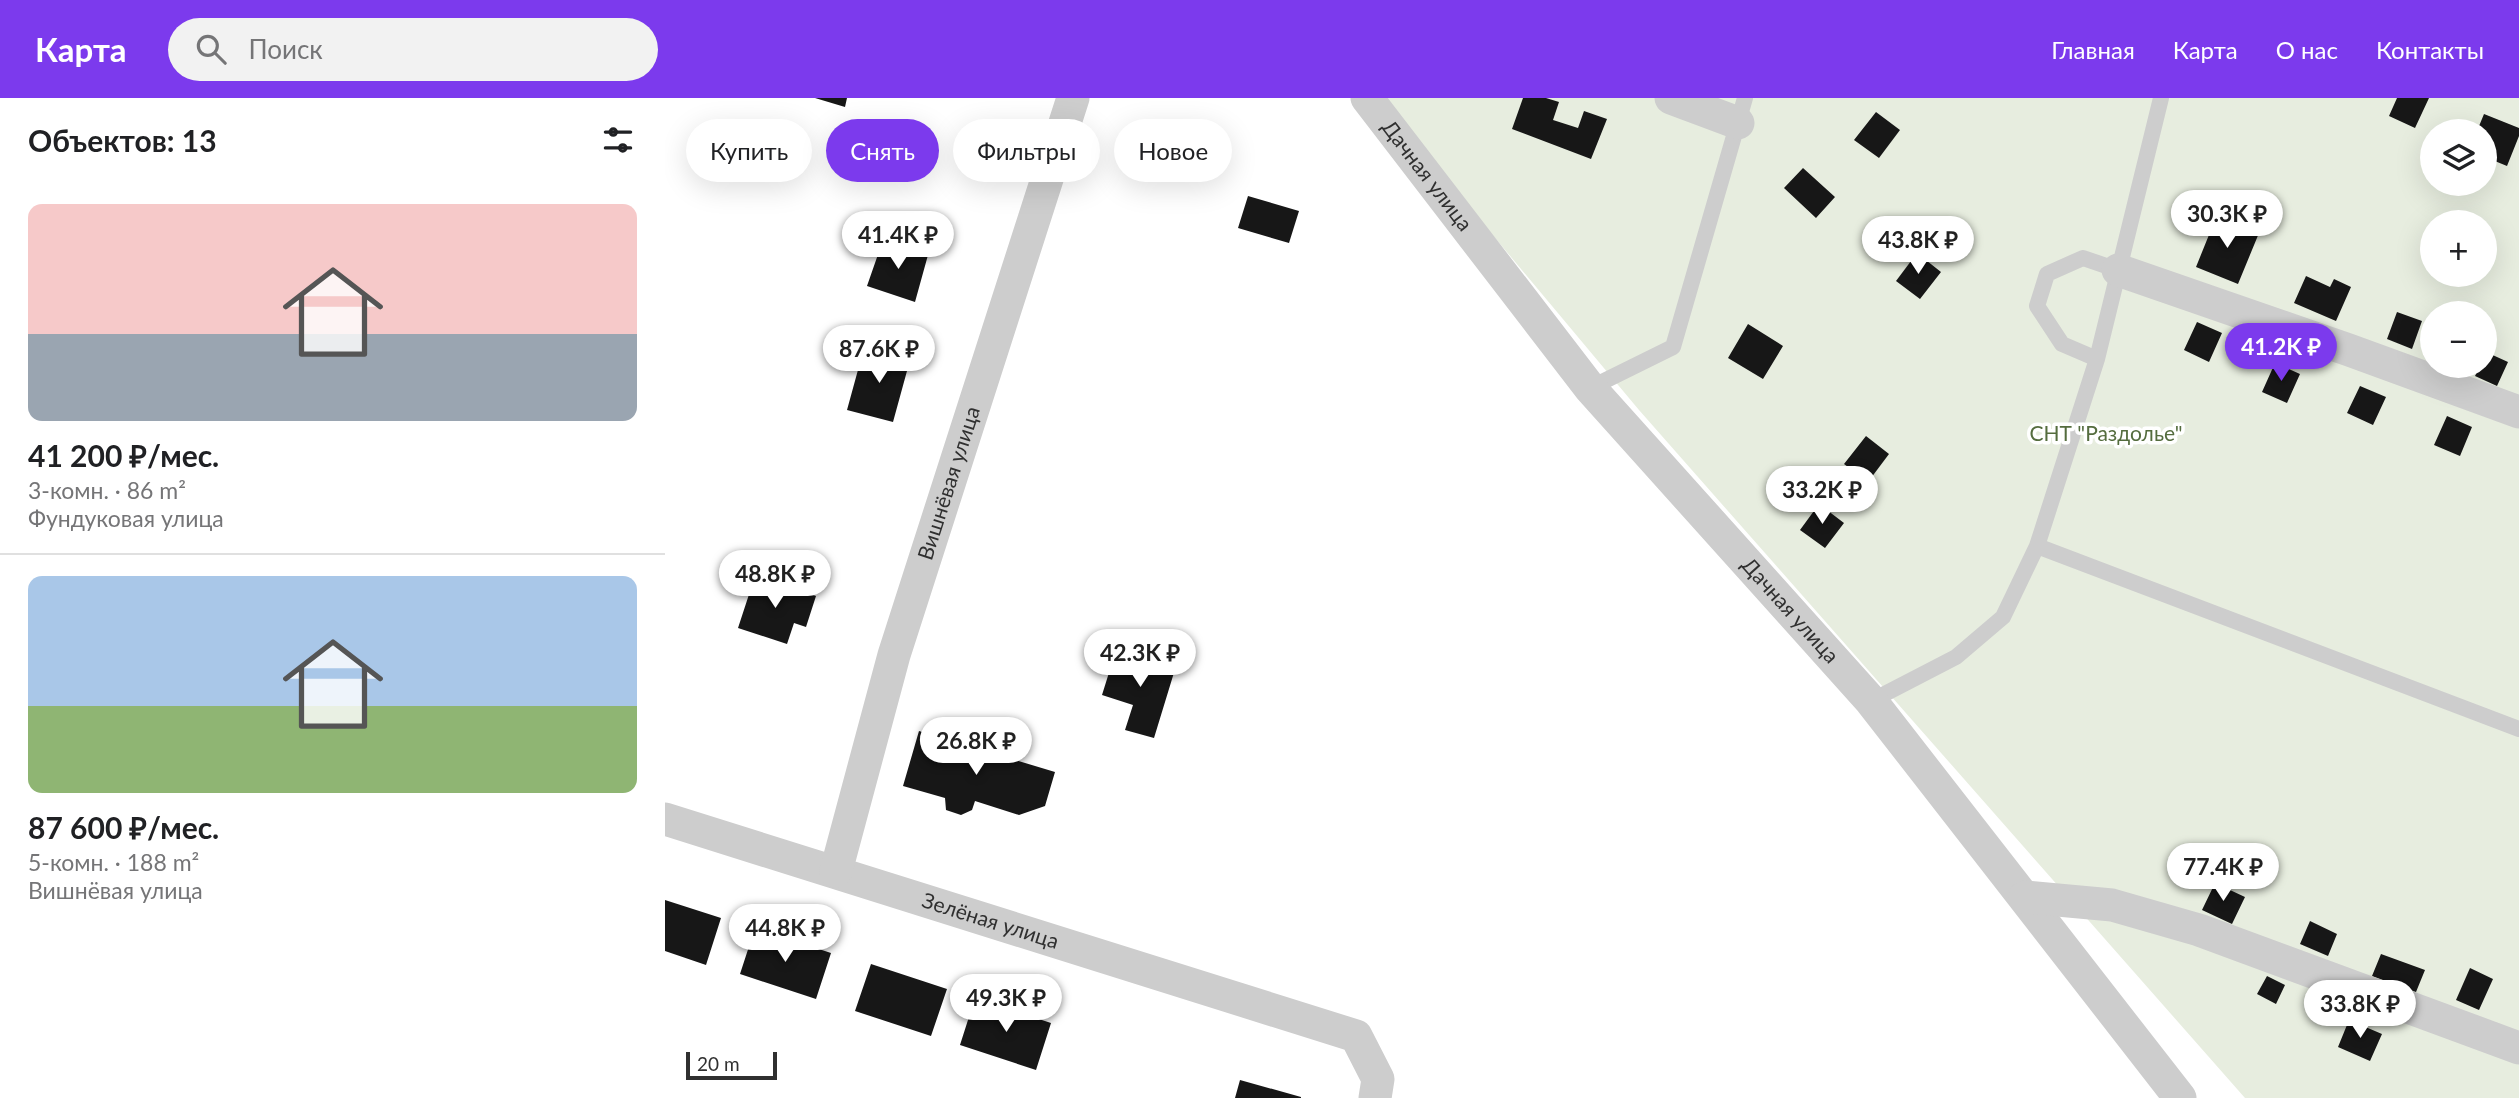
<!DOCTYPE html>
<html lang="ru">
<head>
<meta charset="utf-8">
<style>
  body { margin:0; font-family:Lato,sans-serif; background:#f2f2f2; color:#202124; height:100vh; display:flex; flex-direction:column; font-size:26px; white-space:nowrap }
  * { box-sizing:border-box; margin:0 }
  p { font-size:23px; color:#757577 }
  .icon { flex:none; width:38px; height:38px; fill:none; stroke:currentColor; stroke-width:2; stroke-linecap:round; stroke-linejoin:round }
  .map { position:relative; flex:1; overflow:hidden }
  .details { display:flex; flex-direction:column; background:#fff; width:665px }
  .details>* { flex:none }
  .hud { position:absolute; left:21px; top:21px; width:665px; height:63px; display:flex; gap:14px }
  .controls { position:absolute; left:1755px; top:21px; display:grid; gap:14px }
  .controls a { display:grid; place-items:center; width:77px; height:77px; border-radius:50%; background:#fff; box-shadow:0 7px 28px #0002; font-size:35px }
  .scale { position:absolute; left:21px; bottom:18px; width:91px; box-sizing:border-box; padding-left:7px; border:4px solid #303030; border-top:0; font-size:19px; line-height:24px; white-space:nowrap; color:#303030; -webkit-text-stroke:5px #fff; paint-order:stroke }
  .price { position:absolute; translate:-50% -60px; padding:0 16px; border-radius:24px; background:#fff; color:#222; font-size:23px; line-height:46px; filter:drop-shadow(0 2px 4px #0008) }
  .price::after { content:''; position:absolute; left:50%; top:42px; width:21px; height:16px; margin-left:-10px; background:inherit; clip-path:polygon(0 0,100% 0,50% 100%) }
  .price.active { background:#7c3aed; color:#fff }
  ul { padding:0; list-style:none }
  li { display:grid; align-content:center; gap:14px; height:371px; padding:0 28px }
  li+li { border-top:2px solid #e0e0e0 }
  li span { display:grid; place-items:center; height:217px; border-radius:14px; color:#555 }
  li>.icon { margin-inline-start:auto }
  span .icon { width:126px; height:126px; fill:#fffc; stroke-width:1 }
  li b { font-size:30px }
  h2 { display:flex; justify-content:space-between; align-items:center; height:84px; padding:0 28px; font-size:30px }
  .chip { padding:0 24px; border-radius:32px; background:#fff; box-shadow:0 7px 28px #0002; font-size:24px; line-height:63px }
  .chip.active { background:#7c3aed; color:#fff }
  header { display:flex; align-items:center; gap:42px; box-sizing:border-box; height:98px; padding:0 35px; background:#7c3aed; color:#fff }
  header strong { font-size:33px }
  nav { display:flex; gap:38px; margin-inline-start:auto; font-size:24px }
  .search { width:490px; height:63px; background:#f2f2f2; display:flex; align-items:center; gap:18px; box-sizing:border-box; padding:0 24px; border-radius:38px; color:#757577; font-size:26px }
  main { display:flex; flex:1; min-height:0 }
  .map>svg:first-child { display:block }
  .green { fill:#e7eddf; fill-rule:evenodd }
  .building { fill:#171717 }
  .lines { fill:none; stroke-linecap:round; stroke-linejoin:round }
  .lane { stroke:#cdcdcd; stroke-width:16 }
  .street { stroke:#cdcdcd; stroke-width:33 }
  .labels { text-anchor:middle; stroke-width:7; stroke-linejoin:round; paint-order:stroke }
  .street-label { font-size:21px; fill:#303030; stroke:#fff }
  .park-label { font-size:21px; fill:#546c3e; stroke:#fff }
</style>
</head>
<body>
<header>
<strong>Карта</strong>
<div class="search"><svg class="icon" aria-label="search" viewBox="0 0 24 24"><circle cx="10" cy="10" r="6"/><path d="M15 15l6 6"/></svg>Поиск</div>
<nav><a>Главная</a><a>Карта</a><a>О нас</a><a>Контакты</a></nav>
</header>
<main>
<section class="details">
<h2>Объектов: 13<svg class="icon" aria-label="filters" viewBox="0 0 24 24"><path d="M4 7h16M4 17h16"/><circle cx="9" cy="7" r="2"/><circle cx="15" cy="17" r="2"/></svg></h2>
<ul>
<li><span style="background:linear-gradient(#f6c9c9 60%,#9aa5b1 0)"><svg class="icon" aria-label="home" viewBox="0 0 24 24"><path d="M3 11l9-7 9 7M6 9v11h12V9"/></svg></span><div><b>41 200 ₽/мес.</b><p>3-комн. · 86 m²</p><p>Фундуковая улица</p></div></li>
<li><span style="background:linear-gradient(#a9c7e8 60%,#8fb573 0)"><svg class="icon" aria-label="home" viewBox="0 0 24 24"><path d="M3 11l9-7 9 7M6 9v11h12V9"/></svg></span><div><b>87 600 ₽/мес.</b><p>5-комн. · 188 m²</p><p>Вишнёвая улица</p></div></li>
</ul>
</section>
<div class="map">
<svg width="1854" height="1000" viewBox="0 0 1854 1000">
  <rect width="100%" height="100%" fill="#fff"/>
  <!-- green -->
  <path class="green" d="M713,0H1854V1000H1580L974,312ZM1768,33H1820V86H1768ZM1768,124H1820V177H1768ZM1768,215H1820V268H1768Z"/>
  <!-- building -->
  <path class="building" d="M150,0H182L180,9Z
    M858,0H881L894,4L888,22L913,30L919,13L942,21L926,61L847,31Z
    M1732,0H1764L1750,30L1724,18Z
    M1211,14L1235,32L1214,60L1189,42Z
    M1819,16L1854,30V38L1842,68L1820,59V33H1812Z
    M1138,70L1170,99L1151,120L1119,90Z
    M583,98L634,113L624,145L573,130Z
    M1552,117L1594,135L1573,186L1531,169Z
    M218,142L263,157L250,204L202,188Z
    M1252,155L1276,174L1255,201L1231,183Z
    M1641,178L1665,189L1669,181L1686,189L1671,223L1629,205Z
    M1732,214L1757,223L1747,251L1722,241Z
    M1532,224L1557,235L1544,264L1519,252Z
    M1083,226L1118,248L1098,281L1063,260Z
    M199,250L245,262L228,324L182,312Z
    M1821,254L1843,264L1832,288L1810,278L1815,268H1820Z
    M1610,265L1635,276L1622,305L1597,294Z
    M1695,288L1721,299L1708,327L1682,315Z
    M1782,318L1807,329L1795,358L1769,347Z
    M1201,338L1224,356L1203,384L1179,366Z
    M1154,406L1179,425L1160,450L1135,432Z
    M90,478L151,498L141,529L129,525L122,546L73,530Z
    M452,549L511,568L489,640L460,632L468,607L437,597Z
    M254,633L390,674L380,708L354,717L310,703L307,712L296,717L281,712L280,700L238,688Z
    M1550,785L1580,799L1567,826L1537,812Z
    M0,802L56,820L41,867L0,853Z
    M1645,823L1672,836L1663,858L1635,846Z
    M90,830L166,855L151,901L75,876Z
    M1716,856L1760,872L1751,894L1707,878Z
    M206,866L282,891L266,938L190,913Z
    M1805,870L1828,881L1814,912L1791,902Z
    M1602,878L1620,887L1611,906L1592,896Z
    M310,900L386,925L371,972L295,947Z
    M1684,922L1717,936L1705,963L1673,949Z
    M575,982L636,999V1000H570Z"/>
  <g class="lines">
    <!-- lane -->
    <path class="lane" d="M1432,261L1397,246L1372,208L1382,176L1418,160L1453,172
      M925,290L1008,249L1080,0
      M1372,448L1854,631
      M1206,603L1291,559L1338,519L1372,448L1432,261L1496,0"/>
    <!-- street -->
    <g class="street">
      <path id="s1" d="M702,0L925,290L1206,603L1515,1000"/>
      <path d="M1006,0L1073,25"/>
      <path d="M1453,172L1684,252L1854,314"/>
      <path id="s2" d="M0,721L691,938L713,981L710,1000"/>
      <path id="s3" d="M171,773L229,557L408,0"/>
      <path d="M1360,799L1447,807L1534,832L1854,950"/>
    </g>
  </g>
  <g class="labels">
    <!-- street labels -->
    <g class="street-label">
      <text dy="7" stroke="none"><textPath href="#s1" startOffset="98">Дачная улица</textPath></text>
      <text dy="7" stroke="none"><textPath href="#s3" startOffset="404">Вишнёвая улица</textPath></text>
      <text dy="7" stroke="none"><textPath href="#s1" startOffset="665">Дачная улица</textPath></text>
      <text dy="7" stroke="none"><textPath href="#s2" startOffset="341">Зелёная улица</textPath></text>
    </g>
    <!-- park labels -->
    <g class="park-label">
      <text x="1441" y="343">СНТ "Раздолье"</text>
    </g>
  </g>
</svg>
<div class="controls">
<a><svg class="icon" aria-label="layers" viewBox="0 0 24 24"><path d="M12 4l9 5-9 5-9-5zM3 14l9 5 9-5"/></svg></a>
<a>+</a>
<a>−</a>
</div>
<div class="scale">20 m</div>
<b class="price" style="left:1562px;top:152px">30.3K ₽</b>
<b class="price" style="left:233px;top:173px">41.4K ₽</b>
<b class="price" style="left:1253px;top:178px">43.8K ₽</b>
<b class="price active" style="left:1616px;top:285px">41.2K ₽</b>
<b class="price" style="left:214px;top:287px">87.6K ₽</b>
<b class="price" style="left:1157px;top:428px">33.2K ₽</b>
<b class="price" style="left:110px;top:512px">48.8K ₽</b>
<b class="price" style="left:475px;top:591px">42.3K ₽</b>
<b class="price" style="left:311px;top:679px">26.8K ₽</b>
<b class="price" style="left:1558px;top:805px">77.4K ₽</b>
<b class="price" style="left:120px;top:866px">44.8K ₽</b>
<b class="price" style="left:341px;top:936px">49.3K ₽</b>
<b class="price" style="left:1695px;top:942px">33.8K ₽</b>
<div class="hud">
<a class="chip">Купить</a>
<a class="chip active">Снять</a>
<a class="chip">Фильтры</a>
<a class="chip">Новое</a>
</div>
</div>
</main>
</body>
</html>
